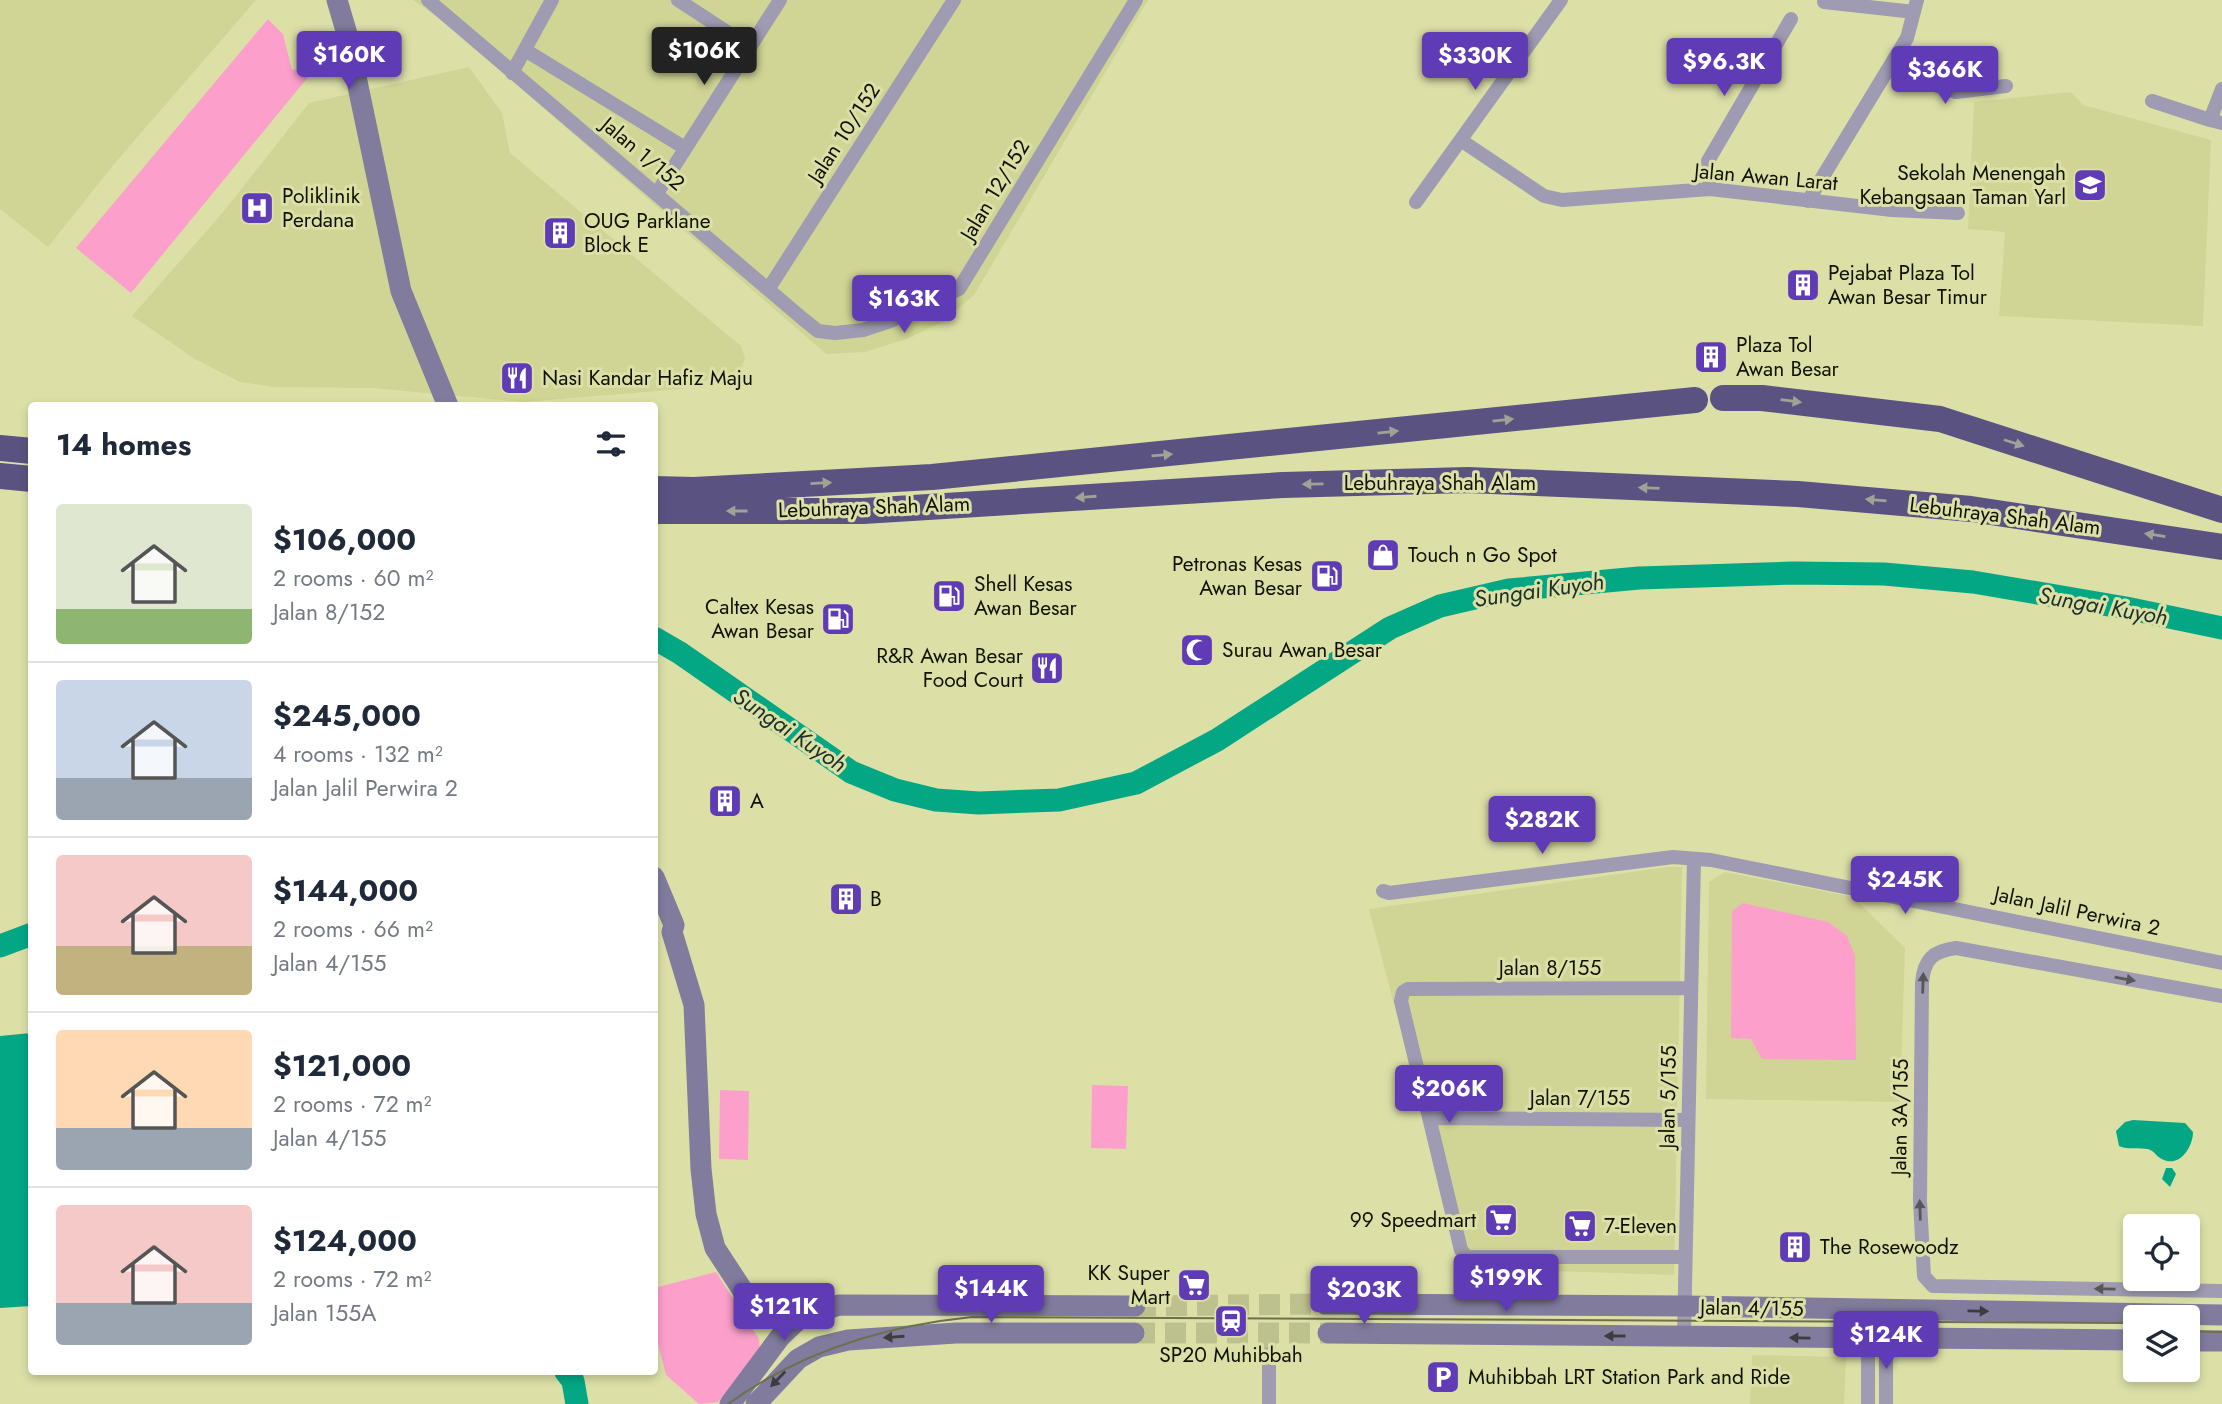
<!DOCTYPE html>
<html lang="en">
<head>
<meta charset="utf-8">
<style>
  body { margin:0; font-family:Jost,sans-serif; background:#f6f6f7; color:#1f2937; height:100vh; display:flex; flex-direction:column; font-size:26px; white-space:nowrap }
  * { box-sizing:border-box; margin:0 }
  p { font-size:23px; color:#747a83 }
  .icon { flex:none; width:38px; height:38px; fill:none; stroke:currentColor; stroke-width:2; stroke-linecap:round; stroke-linejoin:round }
  .map { position:relative; flex:1; overflow:hidden }
  .drawer { position:absolute; left:28px; top:402px; width:630px; height:973px; display:flex; flex-direction:column; background:#fff; border-radius:7px; box-shadow:0 4px 10px #0003 }
  .drawer>* { flex:none }
  .buttons { position:absolute; left:2123px; top:1214px; display:grid; gap:14px }
  .buttons a { display:grid; place-items:center; width:77px; height:77px; border-radius:7px; background:#fff; box-shadow:0 4px 10px #0003; font-size:35px }
  .price { position:absolute; translate:-50% -60px; padding:0 16px; border-radius:7px; background:#5f3cb5; color:#fff; font-size:23px; line-height:46px; filter:drop-shadow(0 2px 4px #0008) }
  .price::after { content:''; position:absolute; left:50%; top:42px; width:21px; height:16px; margin-left:-10px; background:inherit; clip-path:polygon(0 0,100% 0,50% 100%) }
  .price.active { background:#222; color:#fff }
  ul { padding:0; list-style:none }
  li { display:flex; align-items:center; gap:21px; height:175px; padding:0 28px }
  li+li { border-top:2px solid #e0e1e3 }
  li span { display:grid; place-items:center; flex:none; width:196px; height:140px; border-radius:7px; color:#555 }
  li>.icon { margin-inline-start:auto }
  span .icon { width:84px; height:84px; fill:#fffc; stroke-width:1 }
  li b { font-size:30px }
  h2 { display:flex; justify-content:space-between; align-items:center; height:84px; padding:0 28px; font-size:30px }
  .map>svg:first-child { display:block }
  .built { fill:#d0d495 }
  .green { fill:#fca0cb }
  .water { fill:#03a784 }
  .lines { fill:none; stroke-linecap:round; stroke-linejoin:round }
  .river { stroke:#03a784; stroke-width:23 }
  .street-tunnel { stroke:#bdc18e; stroke-width:14; stroke-dasharray:14 7; stroke-linecap:butt }
  .secondary-tunnel { stroke:#bdc18e; stroke-width:21; stroke-dasharray:21 10; stroke-linecap:butt }
  .street { stroke:#9e9bb2; stroke-width:14 }
  .secondary { stroke:#817c9e; stroke-width:21 }
  .highway { stroke:#5a5381; stroke-width:26 }
  .tram { stroke:#6e704d; stroke-width:2 }
  .oneway { fill:#a2a196 }
  .oneway2 { fill:#575659 }
  .oneway3 { fill:#3d3c3f }
  .labels { text-anchor:middle; stroke-width:6; stroke-linejoin:round; paint-order:stroke }
  .street-label { font-size:21px; fill:#101100; stroke:#dce0a7 }
  .poi-label { font-size:21px; fill:#101100; stroke:#dce0a7; text-anchor:start }
  .water-label { font-size:23px; font-style:italic; fill:#1a3029; stroke:#dce0a7 }
</style>
</head>
<body>
<div class="map">
<svg width="2222" height="1404" viewBox="0 0 2222 1404">
  <rect width="100%" height="100%" fill="#dce0a7"/>
  <!-- built -->
  <path class="built" d="M0,0H256L115,163L48,247L0,209Z
    M413,0H1148L974,295L943,322L906,339L865,352L826,354L449,26Z
    M469,67L502,113L510,153L741,346L745,358L741,369L682,389L523,402L372,388L274,387L240,382L195,359L132,316L224,211L309,103Z
    M2071,92L2083,105L2211,140L2203,326L1999,316L2005,232L1968,229L1974,102Z
    M1668,867H1682L1674,1275L1463,1268L1369,909Z
    M1725,872L1853,897L1905,948L1900,1102L1706,1099L1709,882Z
    M1752,1355L1846,1357L1844,1404H1750Z"/>
  <!-- green -->
  <path class="green" d="M268,19L283,34L292,70L307,67L309,76L131,293L76,248Z
    M1743,903L1828,922L1847,936L1855,956L1856,1060L1762,1059L1751,1039L1731,1038L1732,911Z
    M1092,1085L1128,1086L1126,1149L1091,1148Z
    M720,1090L749,1091L748,1160L719,1159Z
    M716,1272L759,1339L760,1350L718,1402L699,1404L666,1375L655,1332L654,1288Z"/>
  <!-- water -->
  <path class="water" d="M31,1033V1306L0,1308V1036Z
    M2133,1120L2185,1123L2193,1132C2193,1147 2179,1170 2160,1158C2155,1155 2154,1150 2147,1149C2137,1147 2128,1150 2119,1146L2116,1131L2125,1122Z
    M2166,1168H2172L2176,1174L2170,1187L2162,1179Z"/>
  <g class="lines">
    <!-- river -->
    <path class="river" d="M654,638L680,653L851,772L895,790L936,800L979,803L1059,800L1136,783L1217,740L1390,628L1440,606L1509,590L1639,578L1794,573L1884,574L1973,582L2126,608L2222,628
      M0,946L32,934
      M566,1372L573,1381L577,1404"/>
    <!-- street-tunnel -->
    <path class="street-tunnel" d="M1269,1354V1332"/>
    <!-- secondary-tunnel -->
    <path class="secondary-tunnel" d="M1135,1306L1325,1304
      M1134,1333H1328"/>
    <!-- street -->
    <path class="street" d="M428,0L803,319L818,331L835,333L863,330L893,320L959,289L1136,0
      M678,0L750,47
      M1824,2L1914,12
      M525,50L685,148
      M1888,69L1956,92L2006,86
      M512,73L552,0
      M2222,89L2210,120L2222,123
      M2152,101L2210,120
      M1462,141L1544,196L1562,200L1710,189L1892,210L1958,213
      M1710,189L1708,161L1791,19
      M657,193L780,0
      M1808,201L1907,38L1917,0
      M1416,202L1561,0
      M769,288L954,0
      M1383,891L1389,893L1673,857L1711,860L2222,963
      M2222,996L1956,948C1933,951 1924,959 1922,983L1920,1201L1924,1276L1933,1286L2222,1291
      M1430,1118L1688,1120
      M1685,1257H1467L1461,1250L1401,1001L1403,992L1408,989L1691,988
      M1868,1310V1404
      M1886,1310V1404
      M1684,1336L1694,859
      M1269,1354V1404"/>
    <!-- secondary -->
    <path class="secondary" d="M337,0L347,34L401,291L448,406
      M654,877L674,925L672,932L694,1005L701,1169L706,1214L715,1248L747,1297L764,1307L800,1318
      M1325,1304L1684,1306L2222,1315
      M1328,1333L2135,1340
      M2188,1341H2222
      M730,1404L780,1337L800,1318L839,1305L1135,1306
      M756,1404L798,1359L819,1347L848,1340L956,1333H1134"/>
    <!-- highway -->
    <path class="highway" d="M1723,398H1762L1940,419L2222,510
      M0,448L32,451
      M0,476L32,479
      M654,489L694,490L932,477L1695,400
      M654,511H863L1283,485L1468,480L1798,494L1971,509L2222,547"/>
    <!-- tram -->
    <path class="tram" d="M2188,1331L2222,1332
      M728,1404C801,1351 884,1326 972,1317L2135,1323"/>
  </g>
  <!-- one-way arrows -->
  <defs><path id="oneway-solid" d="M-6-.8H1V-3.2L6.5 0L1 3.2V.8H-6Z" transform="scale(1.75)"/></defs>
  <g class="oneway">
    <use href="#oneway-solid" transform="translate(1791 401) rotate(7)"/>
    <use href="#oneway-solid" transform="translate(1503 420) rotate(-6)"/>
    <use href="#oneway-solid" transform="translate(1388 432) rotate(-6)"/>
    <use href="#oneway-solid" transform="translate(2014 443) rotate(18)"/>
    <use href="#oneway-solid" transform="translate(1162 455) rotate(-5)"/>
    <use href="#oneway-solid" transform="translate(821 483) rotate(-3)"/>
    <use href="#oneway-solid" transform="translate(1313 484) rotate(179)"/>
    <use href="#oneway-solid" transform="translate(1649 488) rotate(-178)"/>
    <use href="#oneway-solid" transform="translate(1086 497) rotate(176)"/>
    <use href="#oneway-solid" transform="translate(1876 500) rotate(-175)"/>
    <use href="#oneway-solid" transform="translate(737 511) rotate(180)"/>
    <use href="#oneway-solid" transform="translate(2155 535) rotate(-171)"/>
  </g>
  <g class="oneway2">
    <use href="#oneway-solid" transform="translate(2125 979) rotate(10)"/>
    <use href="#oneway-solid" transform="translate(1923 983) rotate(-88)"/>
    <use href="#oneway-solid" transform="translate(1920 1210) rotate(-92)"/>
    <use href="#oneway-solid" transform="translate(2105 1289) rotate(-179)"/>
  </g>
  <g class="oneway3">
    <use href="#oneway-solid" transform="translate(1978 1311) rotate(1)"/>
    <use href="#oneway-solid" transform="translate(1615 1336) rotate(-180)"/>
    <use href="#oneway-solid" transform="translate(894 1337) rotate(176)"/>
    <use href="#oneway-solid" transform="translate(1800 1338) rotate(-179)"/>
    <use href="#oneway-solid" transform="translate(778 1379) rotate(134)"/>
  </g>
  <!-- icons -->
  <defs>
    <g id="school-square" transform="scale(1.75)"><rect x="-9" y="-9" width="18" height="18" rx="4" fill="#5f3cb5" stroke="#dce0a7"/><path d="M0-5L7-2L0 1L-7-2ZM-4 1L0 2.5L4 1V4Q0 6-4 4Z" fill="#fff"/></g>
    <g id="hospital-square" transform="scale(1.75)"><rect x="-9" y="-9" width="18" height="18" rx="4" fill="#5f3cb5" stroke="#dce0a7"/><path d="M-5-5h3v3.5h4V-5h3V5h-3V1.5h-4V5h-3Z" fill="#fff"/></g>
    <g id="building-square" transform="scale(1.75)"><rect x="-9" y="-9" width="18" height="18" rx="4" fill="#5f3cb5" stroke="#dce0a7"/><path d="M-4-6H4V6H1V3H-1V6H-4ZM-2.5-4.3h1.7v1.8h-1.7ZM.8-4.3h1.7v1.8H.8ZM-2.5-1h1.7V.8h-1.7ZM.8-1h1.7V.8H.8Z" fill="#fff"/></g>
    <g id="restaurant-square" transform="scale(1.75)"><rect x="-9" y="-9" width="18" height="18" rx="4" fill="#5f3cb5" stroke="#dce0a7"/><path d="M-5-6h1v4h1v-4h1v4h1v-4h1v5L-1.5 .5V6h-2V.5L-5-1ZM5-6V6H3V1.5H1.5Q1.5-4 5-6Z" fill="#fff"/></g>
    <g id="shop-square" transform="scale(1.75)"><rect x="-9" y="-9" width="18" height="18" rx="4" fill="#5f3cb5" stroke="#dce0a7"/><path d="M-5-2.5h2.3a2.7 3.5 0 0 1 5.4 0H5L5.5 6h-11ZM-1.5-2.5h3a1.5 2.3 0 0 0-3 0Z" fill="#fff"/></g>
    <g id="fuel-square" transform="scale(1.75)"><rect x="-9" y="-9" width="18" height="18" rx="4" fill="#5f3cb5" stroke="#dce0a7"/><path d="M-5.5-6h7V0h2V4h1.3V-2.5L3-4.5l.8-.8L6-3V5H2.5V1h-1V6h-7ZM-4.2-4.7v3.2H.2V-4.7Z" fill="#fff"/></g>
    <g id="mosque-square" transform="scale(1.75)"><rect x="-9" y="-9" width="18" height="18" rx="4" fill="#5f3cb5" stroke="#dce0a7"/><path d="M3.5-4.9A6 6 0 1 0 3.5 4.9A5 5 0 1 1 3.5-4.9Z" fill="#fff"/></g>
    <g id="supermarket-square" transform="scale(1.75)"><rect x="-9" y="-9" width="18" height="18" rx="4" fill="#5f3cb5" stroke="#dce0a7"/><path d="M-6-5.5h2.5l.6 2H6L4.5 2H-2.5L-4.4-4H-6ZM-1.5 3.2a1.3 1.3 0 1 0 .1 0ZM3 3.2a1.3 1.3 0 1 0 .1 0Z" fill="#fff"/></g>
    <g id="station-square" transform="scale(1.75)"><rect x="-9" y="-9" width="18" height="18" rx="4" fill="#5f3cb5" stroke="#dce0a7"/><path d="M-3-6H3Q5-6 5-4V2Q5 4 3 4L4.5 6H3L1.5 4h-3L-3 6H-4.5L-3 4Q-5 4-5 2V-4Q-5-6-3-6ZM-3.5-4v3h7v-3ZM-3.5 1v1.5H-2V1ZM2 1v1.5H3.5V1Z" fill="#fff"/></g>
    <g id="parking-square" transform="scale(1.75)"><rect x="-9" y="-9" width="18" height="18" rx="4" fill="#5f3cb5" stroke="#dce0a7"/><path d="M-3.5-5.5H1a3.5 3.5 0 0 1 0 7H-1V5.5H-3.5ZM-1-3.4V-.6H.8a1.4 1.4 0 0 0 0-2.8Z" fill="#fff"/></g>
  </defs>
  <g fill-rule="evenodd">
    <use href="#school-square" x="2090" y="185"/>
    <use href="#hospital-square" x="257" y="208"/>
    <use href="#building-square" x="560" y="233"/>
    <use href="#building-square" x="1803" y="285"/>
    <use href="#building-square" x="1711" y="357"/>
    <use href="#restaurant-square" x="517" y="378"/>
    <use href="#shop-square" x="1383" y="555"/>
    <use href="#fuel-square" x="1327" y="576"/>
    <use href="#fuel-square" x="949" y="596"/>
    <use href="#fuel-square" x="838" y="619"/>
    <use href="#mosque-square" x="1197" y="650"/>
    <use href="#restaurant-square" x="1047" y="668"/>
    <use href="#building-square" x="725" y="801"/>
    <use href="#building-square" x="846" y="899"/>
    <use href="#supermarket-square" x="1501" y="1220"/>
    <use href="#supermarket-square" x="1580" y="1226"/>
    <use href="#building-square" x="1795" y="1247"/>
    <use href="#supermarket-square" x="1194" y="1285"/>
    <use href="#station-square" x="1231" y="1321"/>
    <use href="#parking-square" x="1443" y="1377"/>
  </g>
  <g class="labels">
    <!-- street labels -->
    <g class="street-label">
      <text transform="translate(844 133) rotate(-57)" y="7">Jalan 10/152</text>
      <text transform="translate(643 154) rotate(40)" y="7">Jalan 1/152</text>
      <text transform="translate(1766 177) rotate(5)" y="7">Jalan Awan Larat</text>
      <text transform="translate(995 190) rotate(-59)" y="7">Jalan 12/152</text>
      <text x="1440" y="490">Lebuhraya Shah Alam</text>
      <text transform="translate(874 507) rotate(-2)" y="7">Lebuhraya Shah Alam</text>
      <text transform="translate(2005 516) rotate(7)" y="7">Lebuhraya Shah Alam</text>
      <text transform="translate(2077 911) rotate(12)" y="7">Jalan Jalil Perwira 2</text>
      <text x="1550" y="975">Jalan 8/155</text>
      <text transform="translate(1668 1097) rotate(-89)" y="7">Jalan 5/155</text>
      <text x="1580" y="1105">Jalan 7/155</text>
      <text transform="translate(1900 1117) rotate(-89)" y="7">Jalan 3A/155</text>
      <text transform="translate(1752 1308) rotate(1)" y="7">Jalan 4/155</text>
    </g>
    <!-- poi labels -->
    <g class="poi-label">
      <text x="2066" y="180" text-anchor="end">Sekolah Menengah<tspan x="2066" dy="24">Kebangsaan Taman Yarl</tspan></text>
      <text x="282" y="203">Poliklinik<tspan x="282" dy="24">Perdana</tspan></text>
      <text x="584" y="228">OUG Parklane<tspan x="584" dy="24">Block E</tspan></text>
      <text x="1828" y="280">Pejabat Plaza Tol<tspan x="1828" dy="24">Awan Besar Timur</tspan></text>
      <text x="1736" y="352">Plaza Tol<tspan x="1736" dy="24">Awan Besar</tspan></text>
      <text x="542" y="385">Nasi Kandar Hafiz Maju</text>
      <text x="1408" y="562">Touch n Go Spot</text>
      <text x="1302" y="571" text-anchor="end">Petronas Kesas<tspan x="1302" dy="24">Awan Besar</tspan></text>
      <text x="974" y="591">Shell Kesas<tspan x="974" dy="24">Awan Besar</tspan></text>
      <text x="814" y="614" text-anchor="end">Caltex Kesas<tspan x="814" dy="24">Awan Besar</tspan></text>
      <text x="1222" y="657">Surau Awan Besar</text>
      <text x="1023" y="663" text-anchor="end">R&amp;R Awan Besar<tspan x="1023" dy="24">Food Court</tspan></text>
      <text x="750" y="808">A</text>
      <text x="870" y="906">B</text>
      <text x="1476" y="1227" text-anchor="end">99 Speedmart</text>
      <text x="1604" y="1233">7-Eleven</text>
      <text x="1820" y="1254">The Rosewoodz</text>
      <text x="1170" y="1280" text-anchor="end">KK Super<tspan x="1170" dy="24">Mart</tspan></text>
      <text x="1231" y="1362" text-anchor="middle">SP20 Muhibbah</text>
      <text x="1468" y="1384">Muhibbah LRT Station Park and Ride</text>
    </g>
    <!-- water labels -->
    <g class="water-label">
      <text transform="translate(1539 590) rotate(-8)" y="8">Sungai Kuyoh</text>
      <text transform="translate(2103 606) rotate(10)" y="8">Sungai Kuyoh</text>
      <text transform="translate(790 730) rotate(34)" y="8">Sungai Kuyoh</text>
    </g>
  </g>
</svg>
<div class="buttons">
<a><svg class="icon" aria-label="locate" viewBox="0 0 24 24"><circle cx="12" cy="12" r="6"/><path d="M12 2v4M12 18v4M2 12h4M18 12h4"/></svg></a>
<a><svg class="icon" aria-label="layers" viewBox="0 0 24 24"><path d="M12 4l9 5-9 5-9-5zM3 14l9 5 9-5"/></svg></a>
</div>
<b class="price active" style="left:704px;top:87px">$106K</b>
<b class="price" style="left:349px;top:91px">$160K</b>
<b class="price" style="left:1475px;top:92px">$330K</b>
<b class="price" style="left:1724px;top:98px">$96.3K</b>
<b class="price" style="left:1945px;top:106px">$366K</b>
<b class="price" style="left:904px;top:335px">$163K</b>
<b class="price" style="left:1542px;top:856px">$282K</b>
<b class="price" style="left:1905px;top:916px">$245K</b>
<b class="price" style="left:1449px;top:1125px">$206K</b>
<b class="price" style="left:1506px;top:1314px">$199K</b>
<b class="price" style="left:991px;top:1325px">$144K</b>
<b class="price" style="left:1364px;top:1326px">$203K</b>
<b class="price" style="left:784px;top:1343px">$121K</b>
<b class="price" style="left:1886px;top:1371px">$124K</b>
<section class="drawer">
<h2>14 homes<svg class="icon" aria-label="filters" viewBox="0 0 24 24"><path d="M4 7h16M4 17h16"/><circle cx="9" cy="7" r="2"/><circle cx="15" cy="17" r="2"/></svg></h2>
<ul>
<li><span style="background:linear-gradient(#dfe7d0 75%,#8fb573 0)"><svg class="icon" aria-label="home" viewBox="0 0 24 24"><path d="M3 11l9-7 9 7M6 9v11h12V9"/></svg></span><div><b>$106,000</b><p>2 rooms · 60 m²</p><p>Jalan 8/152</p></div></li>
<li><span style="background:linear-gradient(#c9d6e8 70%,#9aa5b1 0)"><svg class="icon" aria-label="home" viewBox="0 0 24 24"><path d="M3 11l9-7 9 7M6 9v11h12V9"/></svg></span><div><b>$245,000</b><p>4 rooms · 132 m²</p><p>Jalan Jalil Perwira 2</p></div></li>
<li><span style="background:linear-gradient(#f6c9c9 65%,#c2b280 0)"><svg class="icon" aria-label="home" viewBox="0 0 24 24"><path d="M3 11l9-7 9 7M6 9v11h12V9"/></svg></span><div><b>$144,000</b><p>2 rooms · 66 m²</p><p>Jalan 4/155</p></div></li>
<li><span style="background:linear-gradient(#ffd9b3 70%,#9aa5b1 0)"><svg class="icon" aria-label="home" viewBox="0 0 24 24"><path d="M3 11l9-7 9 7M6 9v11h12V9"/></svg></span><div><b>$121,000</b><p>2 rooms · 72 m²</p><p>Jalan 4/155</p></div></li>
<li><span style="background:linear-gradient(#f6c9c9 70%,#9aa5b1 0)"><svg class="icon" aria-label="home" viewBox="0 0 24 24"><path d="M3 11l9-7 9 7M6 9v11h12V9"/></svg></span><div><b>$124,000</b><p>2 rooms · 72 m²</p><p>Jalan 155A</p></div></li>
</ul>
</section>
</div>
</body>
</html>
